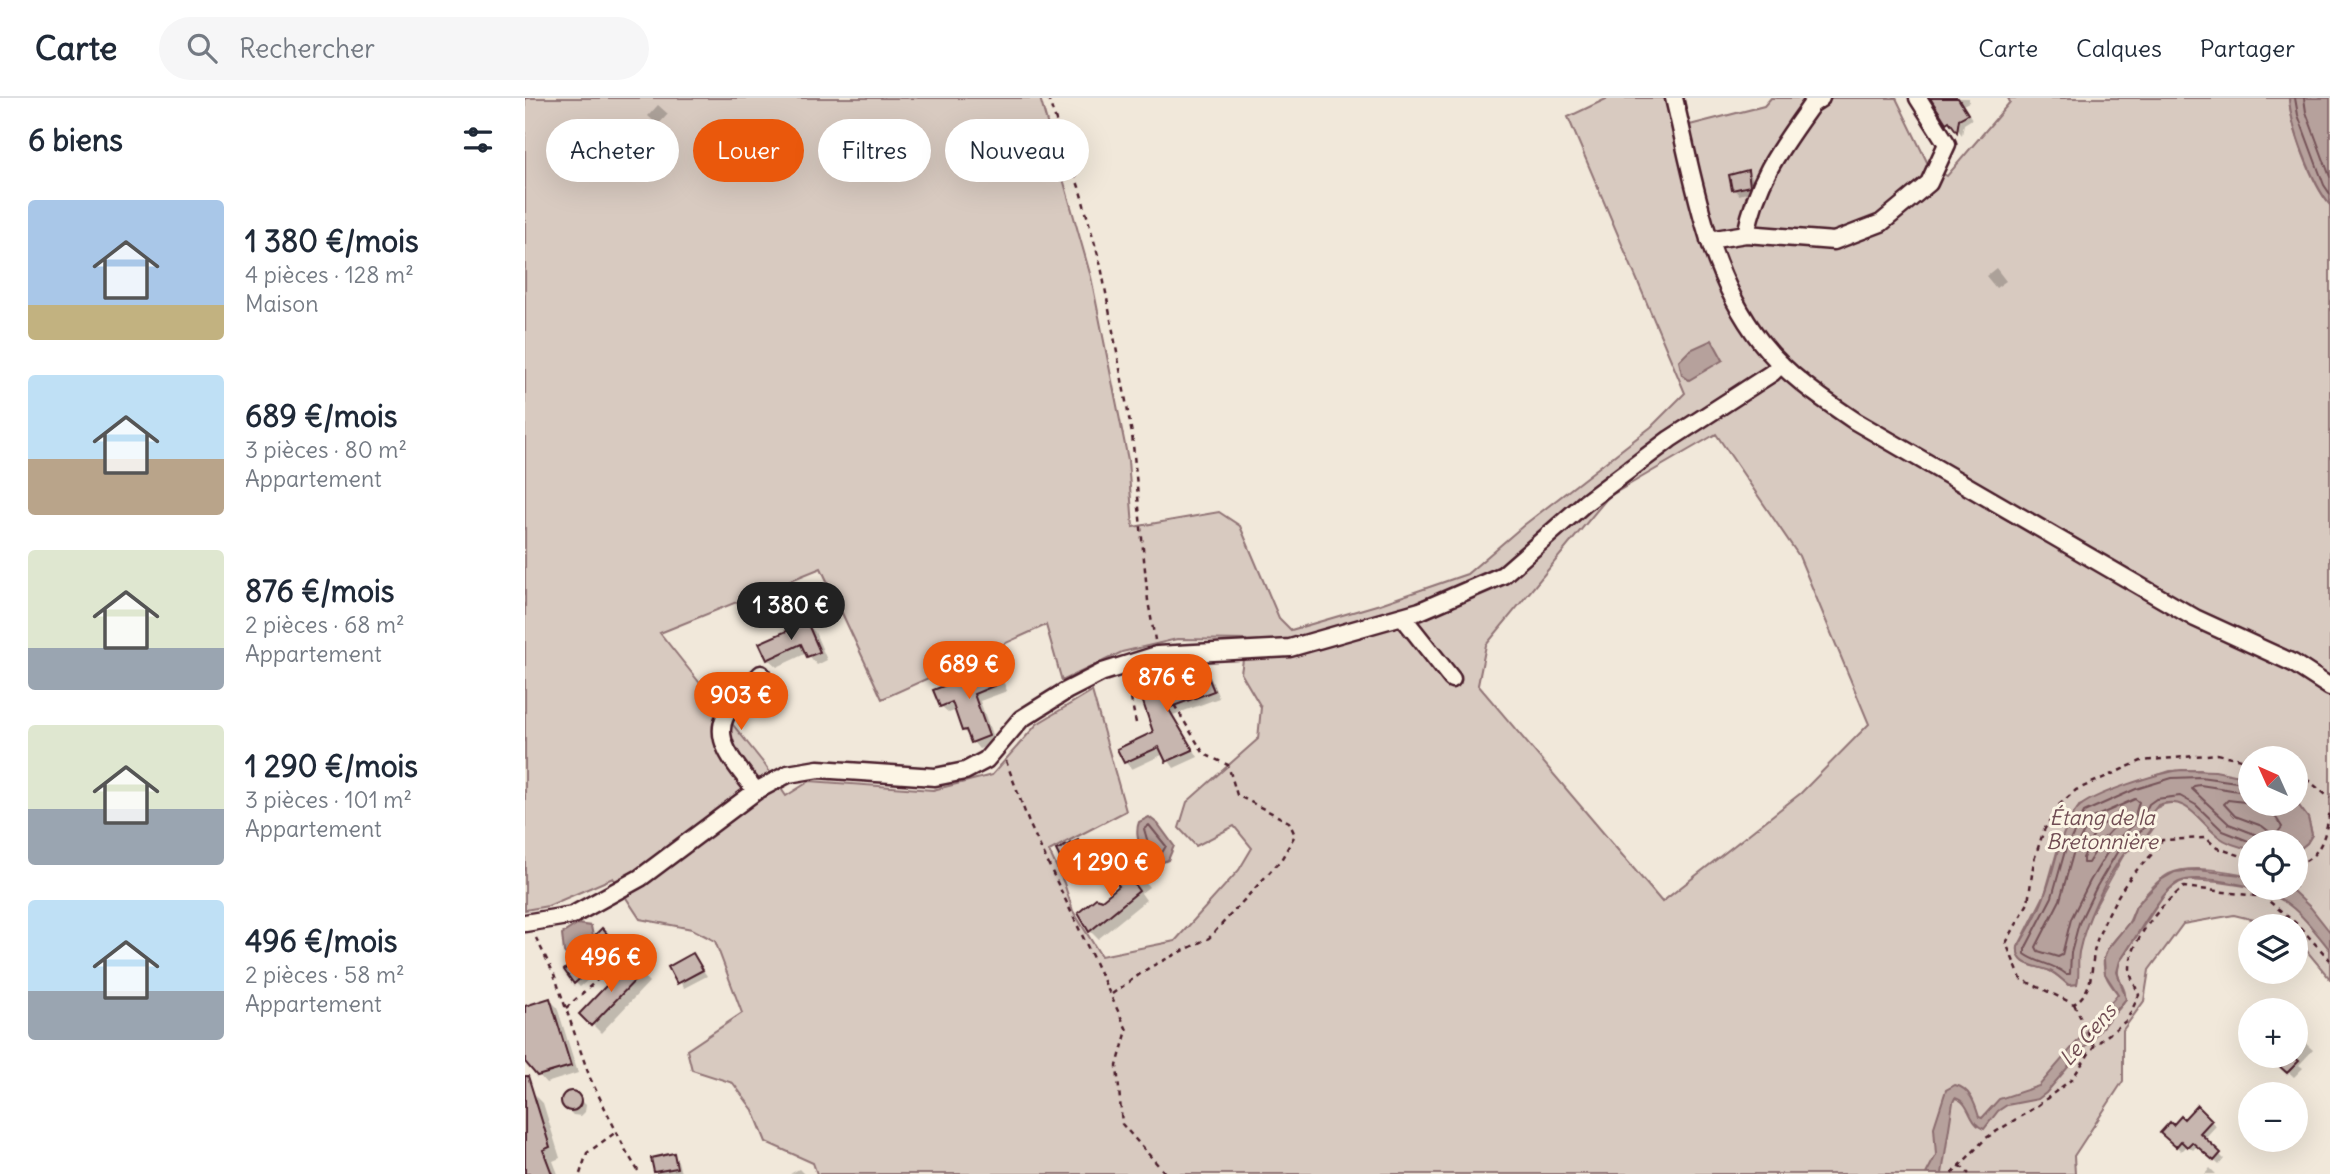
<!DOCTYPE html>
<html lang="fr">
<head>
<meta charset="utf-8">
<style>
  body { margin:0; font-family:Delius,sans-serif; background:#f6f6f7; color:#1f2937; height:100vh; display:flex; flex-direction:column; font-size:26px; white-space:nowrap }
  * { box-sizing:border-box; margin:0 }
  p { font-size:23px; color:#747a83 }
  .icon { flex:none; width:38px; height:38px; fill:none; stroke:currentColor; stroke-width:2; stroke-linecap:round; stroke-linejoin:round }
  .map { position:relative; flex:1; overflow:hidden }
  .details { display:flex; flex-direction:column; background:#fff; width:525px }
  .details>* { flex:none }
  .top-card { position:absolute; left:21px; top:21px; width:665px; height:63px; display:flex; gap:14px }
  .needle { width:46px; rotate:315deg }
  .tools { position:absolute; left:1713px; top:648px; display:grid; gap:14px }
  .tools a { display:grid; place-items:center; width:70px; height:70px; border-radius:50%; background:#fff; box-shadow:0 7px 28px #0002; font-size:35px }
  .price { position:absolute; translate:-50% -60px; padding:0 16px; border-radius:24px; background:#ea580c; color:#fff; font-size:23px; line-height:46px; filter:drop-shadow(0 2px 4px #0008) }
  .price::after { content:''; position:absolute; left:50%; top:42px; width:21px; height:16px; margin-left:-10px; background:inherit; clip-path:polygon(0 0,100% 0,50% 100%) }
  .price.current { background:#222; color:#fff }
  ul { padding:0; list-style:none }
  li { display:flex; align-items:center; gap:21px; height:175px; padding:0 28px }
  li span { display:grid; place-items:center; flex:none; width:196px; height:140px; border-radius:7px; color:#555 }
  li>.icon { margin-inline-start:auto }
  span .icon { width:84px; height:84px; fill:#fffc; stroke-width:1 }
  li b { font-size:30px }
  h2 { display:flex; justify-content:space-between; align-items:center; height:84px; padding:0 28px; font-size:30px }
  .chip { padding:0 24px; border-radius:32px; background:#fff; box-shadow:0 7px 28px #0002; font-size:24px; line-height:63px }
  .chip.current { background:#ea580c; color:#fff }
  header { display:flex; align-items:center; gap:42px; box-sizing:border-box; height:98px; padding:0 35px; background:#fff; border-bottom:2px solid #e0e1e3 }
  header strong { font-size:33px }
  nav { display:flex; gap:38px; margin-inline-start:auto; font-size:24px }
  .search { width:490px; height:63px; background:#f6f6f7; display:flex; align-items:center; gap:18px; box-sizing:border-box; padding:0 24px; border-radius:38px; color:#747a83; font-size:26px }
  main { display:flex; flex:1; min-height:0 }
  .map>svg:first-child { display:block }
  .green { fill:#d8cac0; stroke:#917476; stroke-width:2; fill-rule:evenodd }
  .water { fill:#b6a19c; stroke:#8b6d6f; stroke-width:2 }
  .shadow { fill:#0003 }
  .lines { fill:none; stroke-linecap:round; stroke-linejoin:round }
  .shore { stroke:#755358; stroke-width:2 }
  .building { fill:#c7b6af; stroke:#4a1f2b; stroke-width:2 }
  .minor-casing { stroke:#4a1f2b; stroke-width:21 }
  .path { stroke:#4a1f2b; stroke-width:2.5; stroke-dasharray:5 5; stroke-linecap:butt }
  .minor { stroke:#fcf5e5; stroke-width:16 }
  .labels { text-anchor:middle; stroke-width:6; stroke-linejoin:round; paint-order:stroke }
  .water-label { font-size:21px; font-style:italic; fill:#704c53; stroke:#fcf5e5 }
</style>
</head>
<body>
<header>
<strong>Carte</strong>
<div class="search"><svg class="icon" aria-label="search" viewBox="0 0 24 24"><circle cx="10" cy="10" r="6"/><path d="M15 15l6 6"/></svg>Rechercher</div>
<nav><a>Carte</a><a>Calques</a><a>Partager</a></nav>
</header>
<main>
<section class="details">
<h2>6 biens<svg class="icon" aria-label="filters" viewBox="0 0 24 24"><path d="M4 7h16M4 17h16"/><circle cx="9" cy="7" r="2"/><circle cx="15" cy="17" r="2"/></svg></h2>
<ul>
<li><span style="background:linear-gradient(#a9c7e8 75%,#c2b280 0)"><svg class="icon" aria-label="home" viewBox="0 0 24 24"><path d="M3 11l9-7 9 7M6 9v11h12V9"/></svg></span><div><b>1 380 €/mois</b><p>4 pièces · 128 m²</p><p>Maison</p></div></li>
<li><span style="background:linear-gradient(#bfe0f5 60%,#b9a48a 0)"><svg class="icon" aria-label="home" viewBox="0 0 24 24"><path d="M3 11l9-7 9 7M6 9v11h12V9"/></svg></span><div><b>689 €/mois</b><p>3 pièces · 80 m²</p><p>Appartement</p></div></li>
<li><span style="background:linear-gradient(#dfe7d0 70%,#9aa5b1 0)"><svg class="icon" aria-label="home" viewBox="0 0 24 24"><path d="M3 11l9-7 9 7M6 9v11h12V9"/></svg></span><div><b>876 €/mois</b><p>2 pièces · 68 m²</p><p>Appartement</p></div></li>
<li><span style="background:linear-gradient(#dfe7d0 60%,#9aa5b1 0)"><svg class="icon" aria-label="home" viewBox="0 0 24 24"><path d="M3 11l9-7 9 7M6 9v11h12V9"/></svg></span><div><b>1 290 €/mois</b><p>3 pièces · 101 m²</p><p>Appartement</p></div></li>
<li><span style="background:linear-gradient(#bfe0f5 65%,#9aa5b1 0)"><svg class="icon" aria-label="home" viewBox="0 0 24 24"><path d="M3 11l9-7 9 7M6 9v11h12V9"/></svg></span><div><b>496 €/mois</b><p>2 pièces · 58 m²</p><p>Appartement</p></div></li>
</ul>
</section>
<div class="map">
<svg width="1805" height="1076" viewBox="0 0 1805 1076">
  <rect width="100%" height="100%" fill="#f1e8da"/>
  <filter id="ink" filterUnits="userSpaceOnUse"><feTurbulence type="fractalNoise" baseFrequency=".0143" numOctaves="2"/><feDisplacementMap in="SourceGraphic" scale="14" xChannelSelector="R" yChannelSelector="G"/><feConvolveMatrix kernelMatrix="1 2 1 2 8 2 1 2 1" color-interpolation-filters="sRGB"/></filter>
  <g filter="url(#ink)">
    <!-- green -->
    <path class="green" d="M0,0H515L566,179L603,362L608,429L694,414L715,428L754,520L766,532L855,506L942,476L999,427L1126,329L1160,295L1043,19L1083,0H1142L1149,31L1239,8L1246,0H1371L1404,68L1422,78L1485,4L1483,0H1764C1766,29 1786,85 1805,107V881L1771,840V828H1754L1709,817L1658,826L1624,872L1619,903L1598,932V983L1549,1058L1550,1076H292L288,1065L241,1044L228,1012L208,985L167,972L162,952L217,915L190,843L167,831L115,821L88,780L23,808L0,812ZM1191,336L1274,458L1344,626L1276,695L1137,804L953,587L961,547L1083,399ZM296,470L357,601L521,527L537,583L597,554L652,541L721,542L716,575L736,609L733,641L662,704L654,730L671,748L709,728L727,750L714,772L650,843L576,858L548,813L539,785L524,753L601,713L567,593L512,626L467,677L408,692L285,683L261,698L240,667L135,535ZM1726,660H1771V704L1783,720L1787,736L1782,745L1771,754V789H1760L1766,794L1752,799L1720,788L1694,784L1662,782L1655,784L1642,793L1595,863C1585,889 1615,890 1590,915L1583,908L1593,896C1585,886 1577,876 1579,862C1581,848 1595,837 1603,826C1607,820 1608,812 1613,806C1620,796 1633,782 1644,776C1663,766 1705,773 1725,778V751L1694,739L1667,712L1653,704L1639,706L1629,711L1627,715L1629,729L1625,735L1599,756L1560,827L1553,856L1552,886L1543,887C1538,882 1532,876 1525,873C1512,867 1491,869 1493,849L1520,796L1533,750L1554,708L1609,685L1645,673L1675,672L1725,680Z"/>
    <!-- water -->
    <path class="water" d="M1764,0H1805V107C1787,85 1766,29 1764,0Z
      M1187,242L1198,262L1164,282L1157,277L1154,263L1165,252Z
      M1657,672L1690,673L1725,680L1726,705L1771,704L1783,720L1787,737L1782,745L1771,754V744H1726L1725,751C1715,749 1703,746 1694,739C1673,723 1663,697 1633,707L1627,715C1633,740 1612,740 1599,756C1581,779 1560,825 1554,854C1552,865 1555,875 1552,886L1544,887C1538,883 1532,876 1525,873C1512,867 1491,869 1493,849C1503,832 1514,815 1520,796C1531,768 1533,736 1552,711C1565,696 1637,674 1657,672Z
      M624,719L633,726L649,748L643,762C618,775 608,738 614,724Z
      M1673,772L1725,778L1726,789C1709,785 1670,777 1654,784C1635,793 1609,844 1595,863L1592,874L1601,901L1521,995L1513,1001L1482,1007L1473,1013L1459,1031C1443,1026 1446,1004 1430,1000L1428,1004L1417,1076H1401L1411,1057L1409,1029L1421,992L1430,987C1445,990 1450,1006 1454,1019L1457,1020L1474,1001L1514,988L1593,896L1580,876L1579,861L1582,852L1606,822L1611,808L1636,782L1650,774Z
      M1726,789H1760L1768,793L1786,810L1805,834V852C1781,822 1766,799 1726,789Z
      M52,826L66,828L68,838L50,855L42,858L39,854L37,836Z"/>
    <!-- shadow -->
    <path class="shadow" d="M1406,0H1444V4L1438,7L1447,21L1439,26L1437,37L1430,28L1428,29L1422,23Z
      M133,7L143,16L133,27L123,18Z
      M1222,74L1227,79L1229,93L1214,97L1209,91Z
      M1471,170L1481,183L1471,190L1461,178Z
      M281,526L290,534L302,562L292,567L282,555L252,569L243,561Z
      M469,570L476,577L482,593L455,603L470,645L454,651L438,632L432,612L424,615L416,608Z
      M678,571L685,578L694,600L648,617L673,659L649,670L639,656L607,671L600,664L595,652L631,635L628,581L633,586Z
      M553,744L563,762L544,771L540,767Z
      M610,771L624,789L616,795L621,802L573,841L565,833L555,816L578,804L597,789Z
      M77,833L95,853L55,889L50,884Z
      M168,857L182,878L159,890L145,869Z
      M105,865L124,884L76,935L57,916Z
      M25,902L32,909L53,975L21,985L0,961V921Z
      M1771,937L1788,952L1774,967L1778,970L1769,979L1745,957H1771Z
      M7,994L18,1005L35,1060L28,1063L33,1076H0V996Z
      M43,995L50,996L61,1007L60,1014L56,1018L48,1017L37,1006L38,999Z
      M1672,1010L1691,1028L1679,1041L1699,1061L1694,1067L1673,1047L1668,1052L1662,1047L1656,1053L1638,1035L1659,1024Z
      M148,1057L153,1063L156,1075L133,1076L130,1074Z
      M1685,1070L1691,1076H1680Z
      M274,1071L279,1076H265Z"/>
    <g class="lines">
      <!-- shore -->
      <path class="shore" d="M1770,0L1773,17L1799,87L1805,96
        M1779,0L1781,14L1805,79
        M1726,686L1675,679L1647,680L1611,691L1559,714L1540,753L1527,799L1500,851V856C1513,866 1528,865 1541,876H1545L1546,855L1554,825L1572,788L1594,751L1620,729L1621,712L1624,706L1631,701L1655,698L1671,707L1698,733L1726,744
        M1726,695L1675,687L1669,688L1667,691L1704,726L1732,737L1739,744
        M1610,701L1614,704L1611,714L1612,724L1588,745L1565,783L1546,821L1537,857L1533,859L1513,853L1511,849L1535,802L1548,756L1565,721Z
        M1728,705L1703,702L1699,706L1710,718L1737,728L1750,738L1757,729L1748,715L1745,705
        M1588,722L1591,724V727L1578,741L1563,765H1558V760L1572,729Z
        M624,727L641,748L635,758L630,759L626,755L619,731Z"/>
    </g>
    <!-- building -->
    <path class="building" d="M1405,0H1433L1443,16L1434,21L1432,34L1424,23L1421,25Z
      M1223,72L1225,88L1207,92L1204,77Z
      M282,524L295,554L282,559L276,546L242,562L234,545Z
      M470,568L476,585L449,596L464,638L446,645L441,632L437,633L427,604L415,609L408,592Z
      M679,569L689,593L643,610L668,652L641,664L634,649L599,665L592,651L628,634L615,595L617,594L614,584L628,579L631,585Z
      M553,742L560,758L539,768L531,752Z
      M603,769L605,772L610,769L618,780L609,786L614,793L564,834L553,815L571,800L577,802L594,788L588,781Z
      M77,830L92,847L49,886L39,872L71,842L68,839Z
      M168,855L178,872L152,886L143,869Z
      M105,863L117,875L66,928L54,916Z
      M25,900L46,968L12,978L0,964V908Z
      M1742,957H1767L1774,963L1762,975Z
      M0,978H3L25,1049L18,1052L27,1076H0Z
      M36 1003a10 10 0 1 1 20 0a10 10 0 1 1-20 0Z
      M1672,1007L1687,1022L1675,1035L1696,1055L1689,1063L1667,1044L1662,1049L1656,1043L1651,1049L1635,1035L1645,1024L1648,1027L1656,1018L1659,1021Z
      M149,1055L152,1070L129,1074L126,1060Z"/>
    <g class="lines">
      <!-- minor casing -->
      <g class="minor-casing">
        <path id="minor" d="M1149,0C1169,83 1182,175 1236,244C1262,277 1296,300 1330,323L1670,520L1768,565L1805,589
          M1221,136C1232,81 1255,51 1287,6L1296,0
          M1184,142L1221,136L1309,143L1356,125L1404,85L1422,46L1393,0
          M877,518L927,581
          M231,693C217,674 187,645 200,619C207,605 225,588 236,576
          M0,825L48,817L115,780L231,693L263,676L293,671L410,679L440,673L461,662L496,621L541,593L578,574L632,557L765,550L895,513L978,477L1060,405L1145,341L1247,275L1256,266"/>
      </g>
      <!-- path -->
      <path class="path" d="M523,0L554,89L576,168L607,336L623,503L630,542
        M602,581L612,630
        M481,663L504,725L602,932L592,968L597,1026L641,1076
        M1726,663L1692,656L1616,663L1551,692L1534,707L1519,732L1509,762L1503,805L1481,845L1496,881L1549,906C1572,890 1564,866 1572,842C1579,823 1590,801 1602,784C1612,769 1628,759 1637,742L1681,740L1692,750L1726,761
        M1771,679L1784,683L1805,700
        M1771,767C1797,759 1800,737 1805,713
        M11,840L29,876L65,980L101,1053L115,1076
        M587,896L625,869L684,840L756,762L770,737L764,724L712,697L703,667L679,656L648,605L636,572
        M1549,906L1569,948
        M41,910L102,855
        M1435,1067L1444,1076
        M55,1076L62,1055L91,1034
        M1427,1076L1461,1040L1512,1008L1547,981L1569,948L1602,922L1614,897C1611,889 1605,879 1605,871C1605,841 1637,806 1659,789L1739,799L1773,827L1805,862"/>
      <!-- minor -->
      <use href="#minor" class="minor"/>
    </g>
  </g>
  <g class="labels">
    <!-- water labels -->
    <g class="water-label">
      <text x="1577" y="727">Étang de la<tspan x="1577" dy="24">Bretonnière</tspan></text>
      <text transform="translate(1563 937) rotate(-49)" y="7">Le Cens</text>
    </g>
  </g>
</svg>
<div class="tools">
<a><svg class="needle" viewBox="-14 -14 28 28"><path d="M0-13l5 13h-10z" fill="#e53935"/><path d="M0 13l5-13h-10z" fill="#747a83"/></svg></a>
<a><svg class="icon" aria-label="locate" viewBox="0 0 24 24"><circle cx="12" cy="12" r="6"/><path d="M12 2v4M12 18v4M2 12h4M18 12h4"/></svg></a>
<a><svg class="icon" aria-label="layers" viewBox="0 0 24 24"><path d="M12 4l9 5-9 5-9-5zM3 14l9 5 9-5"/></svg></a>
<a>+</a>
<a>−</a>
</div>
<b class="price current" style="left:266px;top:544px">1 380 €</b>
<b class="price" style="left:444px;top:603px">689 €</b>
<b class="price" style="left:642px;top:616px">876 €</b>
<b class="price" style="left:216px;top:634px">903 €</b>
<b class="price" style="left:586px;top:801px">1 290 €</b>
<b class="price" style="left:86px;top:896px">496 €</b>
<div class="top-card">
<a class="chip">Acheter</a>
<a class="chip current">Louer</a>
<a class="chip">Filtres</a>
<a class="chip">Nouveau</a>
</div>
</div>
</main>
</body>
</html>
